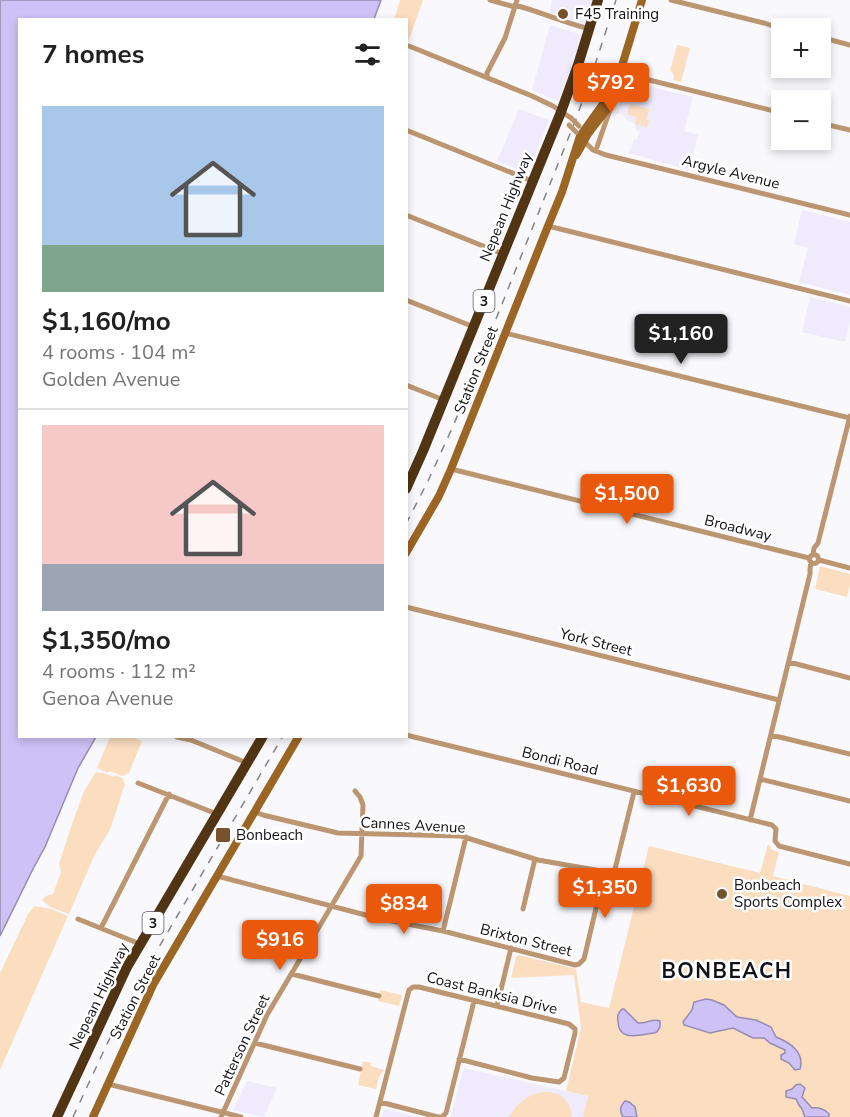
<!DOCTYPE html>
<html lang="en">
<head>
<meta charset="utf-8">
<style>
  body { margin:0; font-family:"Nunito Sans",sans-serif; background:#f6f6f6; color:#202124; height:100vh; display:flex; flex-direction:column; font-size:22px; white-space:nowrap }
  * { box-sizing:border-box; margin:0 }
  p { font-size:20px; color:#757577 }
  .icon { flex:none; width:33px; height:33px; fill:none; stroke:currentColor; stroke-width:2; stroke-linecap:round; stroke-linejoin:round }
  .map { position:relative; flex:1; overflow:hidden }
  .sheet { position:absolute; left:18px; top:18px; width:390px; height:720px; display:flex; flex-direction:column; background:#fff; border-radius:0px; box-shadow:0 3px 9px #0003 }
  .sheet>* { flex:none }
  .controls { position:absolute; left:771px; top:18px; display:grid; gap:12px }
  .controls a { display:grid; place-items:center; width:60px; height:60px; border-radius:0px; background:#fff; box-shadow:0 3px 9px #0003; font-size:30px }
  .price { position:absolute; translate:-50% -51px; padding:0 14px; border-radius:6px; background:#ea580c; color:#fff; font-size:20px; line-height:39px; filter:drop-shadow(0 2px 3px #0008) }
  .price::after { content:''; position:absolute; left:50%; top:36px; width:18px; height:14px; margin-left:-9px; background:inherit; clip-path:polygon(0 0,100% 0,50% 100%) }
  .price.active { background:#222; color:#fff }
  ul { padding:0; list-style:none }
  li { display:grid; align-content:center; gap:12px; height:318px; padding:0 24px }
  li+li { border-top:2px solid #e0e0e0 }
  li span { display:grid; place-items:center; height:186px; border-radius:0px; color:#555 }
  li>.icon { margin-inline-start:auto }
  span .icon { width:108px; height:108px; fill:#fffc; stroke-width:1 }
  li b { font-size:26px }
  h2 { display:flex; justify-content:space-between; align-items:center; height:72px; padding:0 24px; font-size:26px }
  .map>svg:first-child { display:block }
  .built { fill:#efebfd }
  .green { fill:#fbddbf }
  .water { fill:#cec1f6; stroke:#968cb3; stroke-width:1.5 }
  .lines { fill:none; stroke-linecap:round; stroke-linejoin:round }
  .street { stroke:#bb9670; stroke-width:5 }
  .secondary { stroke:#9b6524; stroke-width:8 }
  .highway { stroke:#503414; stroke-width:10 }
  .rail { stroke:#838288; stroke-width:1.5; stroke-dasharray:8 8; stroke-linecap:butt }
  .street-bridge { stroke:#bb9670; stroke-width:5 }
  .poi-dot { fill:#77532c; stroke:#fff; stroke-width:2 }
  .labels { text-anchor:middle; stroke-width:5; stroke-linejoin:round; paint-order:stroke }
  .shield { fill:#fff; stroke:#5a585d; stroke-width:1.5 }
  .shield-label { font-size:14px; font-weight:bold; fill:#131118 }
  .poi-label { font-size:15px; fill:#131118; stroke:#fff; text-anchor:start }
  .street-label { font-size:15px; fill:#131118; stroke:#fff }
  .district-label { font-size:21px; font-weight:bold; letter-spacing:1.5px; fill:#131118; stroke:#fff }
</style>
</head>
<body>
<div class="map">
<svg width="850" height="1117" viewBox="0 0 850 1117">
  <rect width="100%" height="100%" fill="#f9f9fd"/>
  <!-- built -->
  <path class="built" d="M552,0H593L586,25L550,13Z
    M550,25L583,35L558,101L532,90Z
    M630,82L693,97L684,131L698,135L689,170L628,153L630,149H631L634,139L637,140L640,131H637L635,128L636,126L633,123L629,122L622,114L616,113L625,87Z
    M519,109L549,120L528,173L497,161Z
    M802,210L850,222V295L799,282L808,248L794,244Z
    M810,297L850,307V322L845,342L802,332Z
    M464,1068L588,1096L583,1117H450Z
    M247,1081L277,1088L264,1117L233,1110Z
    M386,1109L417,1117H382L383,1111Z"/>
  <!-- green -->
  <path class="green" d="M400,0H423L407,45L406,20H394Z
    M677,45L690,48L681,82L673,80L674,76L672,72L670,71Z
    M630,104L649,109L647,120H649L647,127L644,126L645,119L643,126L640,125L641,118L639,125L635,124L637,117L627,114Z
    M820,566L850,574V584L847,597L815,589Z
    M110,737H132L142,741L129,773L122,776L109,771L108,773L97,768Z
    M96,772L101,773V772L114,777L115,775L122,778L125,784L110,830L95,854L69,914L50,907L42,900L46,896L53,894L61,872L59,864L71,827L84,791Z
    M768,844L772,850L779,852L773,876L850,896V1117H583L588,1096L566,1091L581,1028L574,975L511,978L516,957L518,955L576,969L581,1002L609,1008L649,846L760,873Z
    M34,906L51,909L68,916L0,1070V973L28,914Z
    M380,990L402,995L399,1006L378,1001Z
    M363,1061L371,1063V1066L384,1070L379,1077L376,1089L358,1085Z
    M543,1092C559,1091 571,1100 572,1117H509C518,1103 526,1095 543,1092Z"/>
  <!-- water -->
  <path class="water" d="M0,0H381L374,19L20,20V736L96,737L78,768L45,847L33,869L0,936Z
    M706,999L712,1000L724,1005L737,1017L756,1020L771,1027L776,1037C789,1042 805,1052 800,1069L795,1070L789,1063L781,1059V1055L785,1053V1050L770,1043L764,1038H753L733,1028L710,1033L684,1025L683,1022L692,1010L694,1002Z
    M622,1009H624L638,1023C646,1024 652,1018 660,1021V1027L657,1032L654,1033C641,1034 619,1043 618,1022C617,1016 618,1013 622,1009Z
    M800,1084L805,1088L802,1097L803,1098L812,1108C818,1107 825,1109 829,1114V1117H805L802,1109L799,1105L796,1099L786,1097V1091L792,1089L796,1085Z
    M625,1101L629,1102L635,1107L637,1117H623C619,1111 620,1106 625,1101Z"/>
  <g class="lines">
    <!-- street -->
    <path class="street" d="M490,0L515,7
      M671,0L764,23L782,29
      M515,5C541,12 564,23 590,29
      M820,37L850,45
      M409,46L532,96L553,106L571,118
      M621,73L782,113
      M487,78V73L505,38L517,0
      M820,123L850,130
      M406,130L532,181
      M584,141L593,150L606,155L850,215
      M597,147L611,107
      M406,215L503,254
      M548,226L850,301
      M406,300L474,327
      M505,333L850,418
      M406,385L444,400
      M451,469L809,558
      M809.5 559a4.5 4.5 0 1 1 9 0a4.5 4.5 0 1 1-9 0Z
      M813,555L814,548L818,543L850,416
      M819,560L850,568
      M406,607L779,700
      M789,662L850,678
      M406,735L772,825L776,829L775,841L779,846L850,864
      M771,735L850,754
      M177,737L191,740L247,763
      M760,779L850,801
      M138,783L217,814
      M255,812L263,815L338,833L461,836L538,860L601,871L641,881
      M750,820L810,574V569L811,562
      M217,876L377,918L443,931L575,965L579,964L584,959L597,904L615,869L634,792
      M523,909L535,859
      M78,919L140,944
      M101,928L169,794
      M443,931L466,837
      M292,974L379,996
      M497,1006L511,948
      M255,1043L360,1069
      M108,1084L241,1117
      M380,1102L438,1117
      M221,1117L267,1015L361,856L363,805L360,797L355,791
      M376,1117L409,990L413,987H419L569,1024L575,1029V1033L564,1078L559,1082L532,1078L459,1059
      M439,1117H442L446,1113L474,1001"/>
    <!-- secondary -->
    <path class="secondary" d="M576,155C581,148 584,140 588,134C602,114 616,104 618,79L642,0
      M406,553L439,496L451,469L548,226L562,192L580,136L605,101L618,79
      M93,1117L153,985L299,736"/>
    <!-- highway -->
    <path class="highway" d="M406,489L423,451L561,112L578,65L598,0
      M57,1117L127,967L263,736"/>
    <!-- rail -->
    <path class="rail" d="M406,524L428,481L454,424L576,119L594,68L616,0
      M73,1117L107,1044L139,981L283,736"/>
    <!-- street-bridge -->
    <path class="street-bridge" d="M571,118L579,126
      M569,125L576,132"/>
  </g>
  <!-- markers -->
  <g class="poi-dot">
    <circle cx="563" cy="14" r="6"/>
    <rect x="215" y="827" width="16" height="16" rx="3"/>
    <circle cx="722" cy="894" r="6"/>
  </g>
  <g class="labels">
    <!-- shield labels -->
    <g class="shield">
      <rect x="473.5" y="290" width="21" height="22" rx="4.5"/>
      <rect x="142.5" y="912" width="21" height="22" rx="4.5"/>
    </g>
    <g class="shield-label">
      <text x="484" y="306">3</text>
      <text x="153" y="928">3</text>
    </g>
    <!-- poi labels -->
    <g class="poi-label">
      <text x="575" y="19">F45 Training</text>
      <text x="236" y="840">Bonbeach</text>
      <text x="734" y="890">Bonbeach<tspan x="734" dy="17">Sports Complex</tspan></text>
    </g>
    <!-- street labels -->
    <g class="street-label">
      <text transform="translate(731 172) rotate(14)" y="5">Argyle Avenue</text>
      <text transform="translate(506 207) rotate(-68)" y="5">Nepean Highway</text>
      <text transform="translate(476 370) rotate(-68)" y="5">Station Street</text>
      <text transform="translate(738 528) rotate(14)" y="5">Broadway</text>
      <text transform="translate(596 642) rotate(14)" y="5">York Street</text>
      <text transform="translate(560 761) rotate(14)" y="5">Bondi Road</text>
      <text transform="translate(413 825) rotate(3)" y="5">Cannes Avenue</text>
      <text transform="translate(526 940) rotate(14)" y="5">Brixton Street</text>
      <text transform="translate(492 993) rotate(14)" y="5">Coast Banksia Drive</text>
      <text transform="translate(99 996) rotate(-64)" y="5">Nepean Highway</text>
      <text transform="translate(135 997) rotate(-63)" y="5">Station Street</text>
      <text transform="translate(242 1045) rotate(-65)" y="5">Patterson Street</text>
    </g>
    <!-- district labels -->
    <g class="district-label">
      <text x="727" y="978">BONBEACH</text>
    </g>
  </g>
</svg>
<div class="controls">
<a>+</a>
<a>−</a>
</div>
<b class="price" style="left:611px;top:114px">$792</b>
<b class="price active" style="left:681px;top:365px">$1,160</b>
<b class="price" style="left:627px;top:525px">$1,500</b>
<b class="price" style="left:689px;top:817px">$1,630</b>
<b class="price" style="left:605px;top:919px">$1,350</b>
<b class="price" style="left:404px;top:935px">$834</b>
<b class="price" style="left:280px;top:971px">$916</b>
<section class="sheet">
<h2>7 homes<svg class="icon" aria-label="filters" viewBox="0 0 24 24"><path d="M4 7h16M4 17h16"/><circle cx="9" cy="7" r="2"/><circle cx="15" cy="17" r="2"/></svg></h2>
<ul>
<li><span style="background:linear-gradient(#a9c7e8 75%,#7fa58c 0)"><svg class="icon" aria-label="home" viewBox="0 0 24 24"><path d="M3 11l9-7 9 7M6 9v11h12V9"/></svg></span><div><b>$1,160/mo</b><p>4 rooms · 104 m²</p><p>Golden Avenue</p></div></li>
<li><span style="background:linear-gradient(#f6c9c9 75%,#9aa5b1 0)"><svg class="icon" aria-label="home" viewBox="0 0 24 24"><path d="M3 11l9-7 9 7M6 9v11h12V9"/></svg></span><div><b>$1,350/mo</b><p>4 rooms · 112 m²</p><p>Genoa Avenue</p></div></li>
</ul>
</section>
</div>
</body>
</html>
